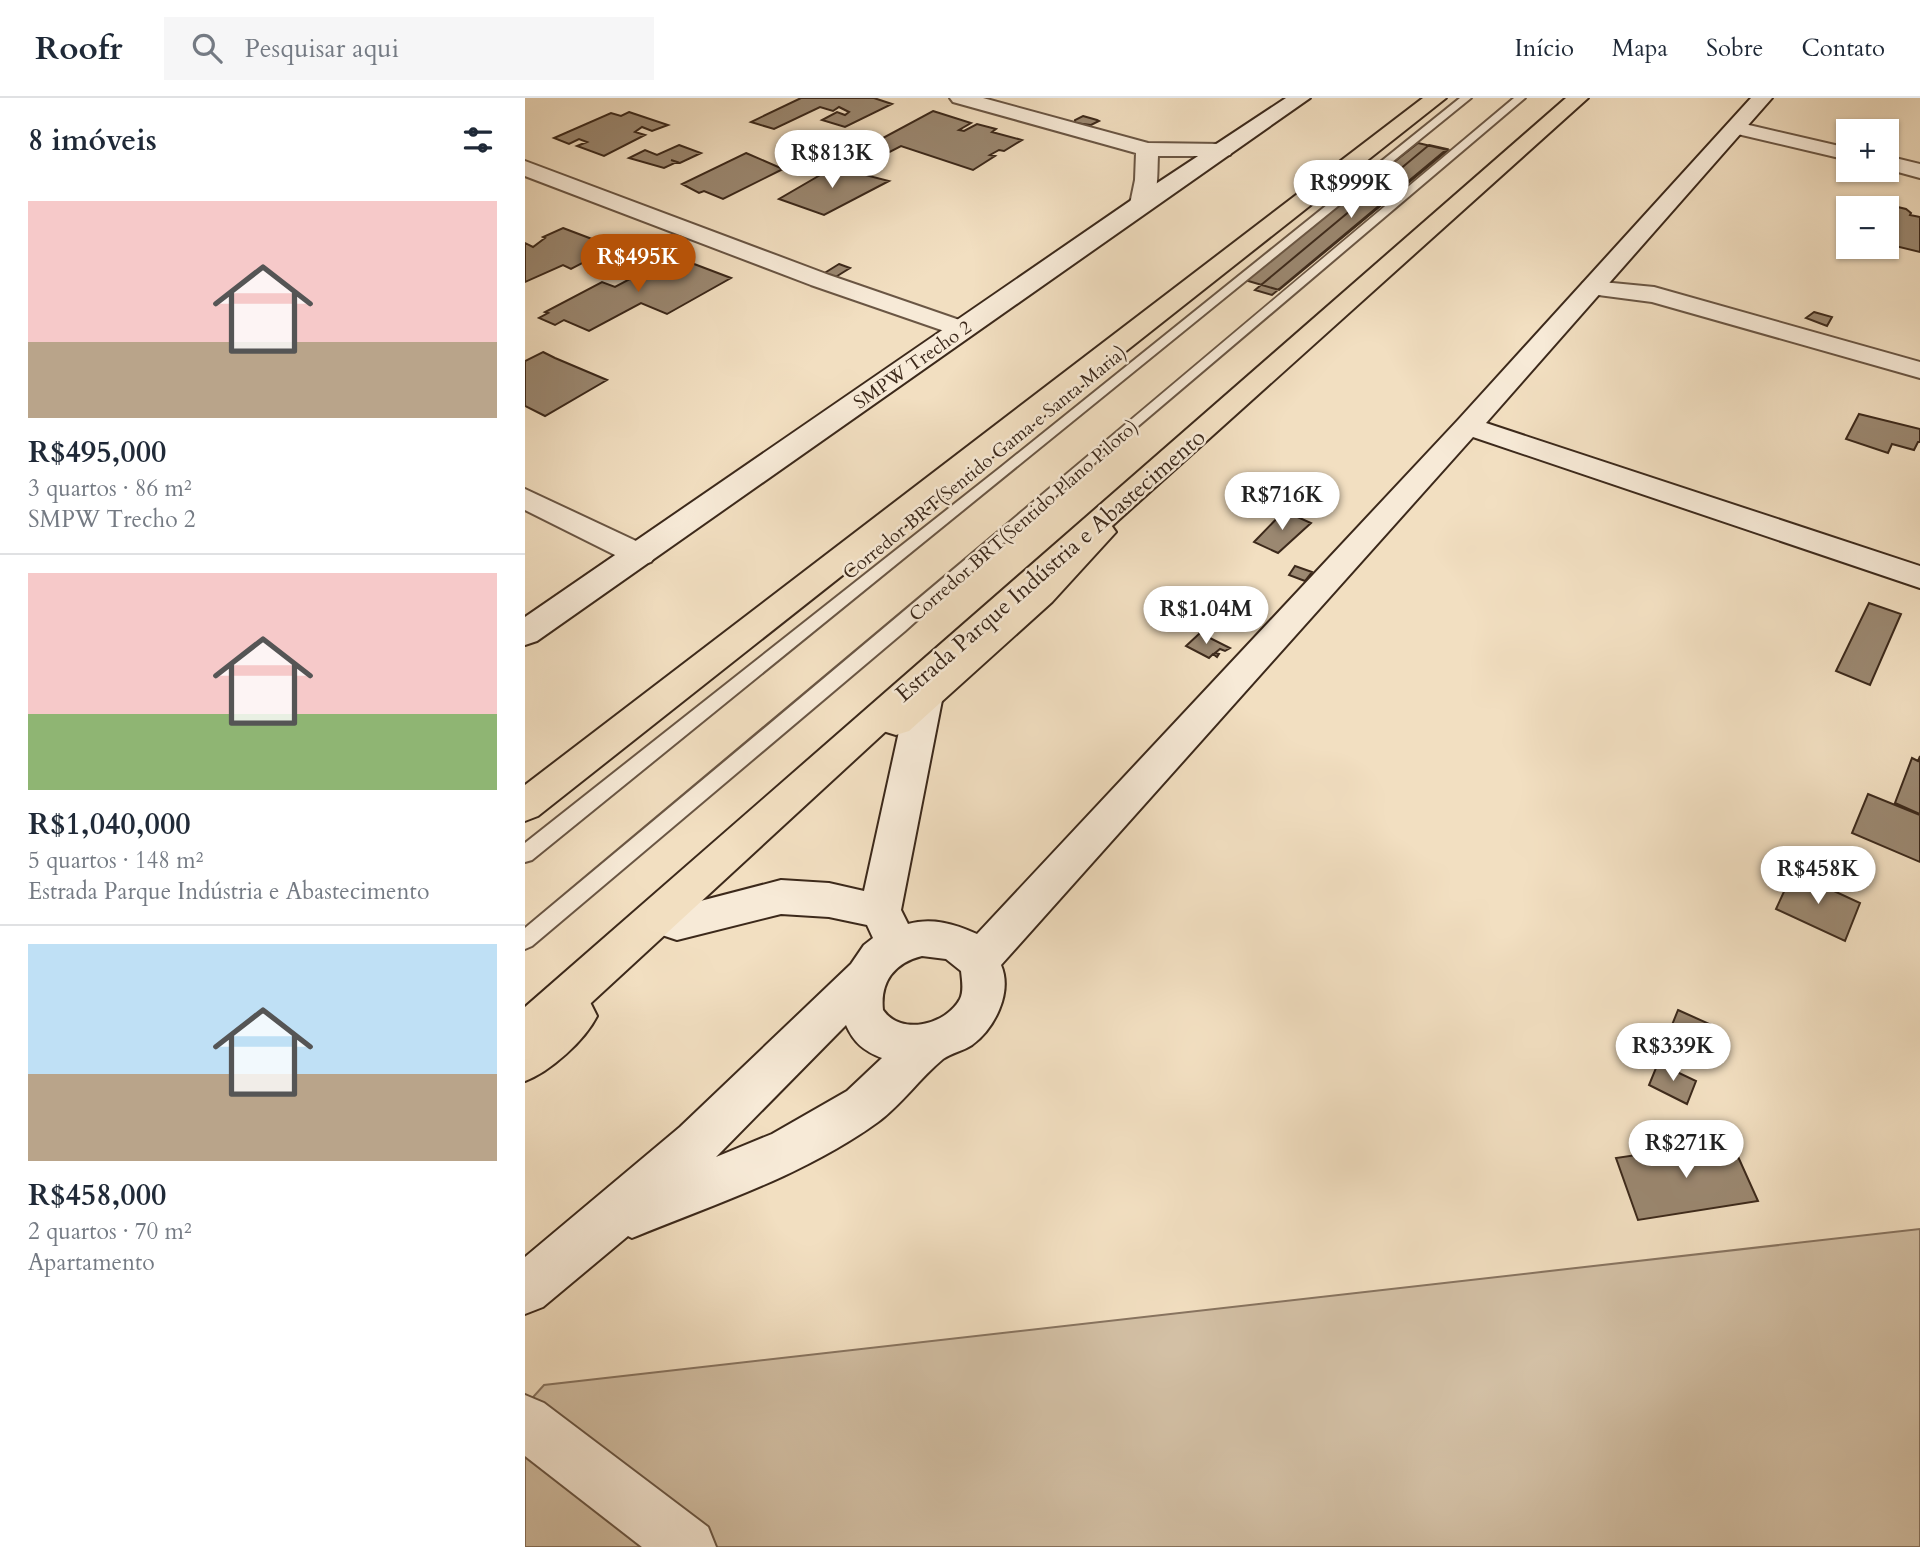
<!DOCTYPE html>
<html lang="pt">
<head>
<meta charset="utf-8">
<style>
  body { margin:0; font-family:Cardo,serif; background:#f6f6f7; color:#1f2937; height:100vh; display:flex; flex-direction:column; font-size:26px; white-space:nowrap }
  * { box-sizing:border-box; margin:0 }
  p { font-size:23px; color:#747a83 }
  .icon { flex:none; width:38px; height:38px; fill:none; stroke:currentColor; stroke-width:2; stroke-linecap:round; stroke-linejoin:round }
  .map { position:relative; flex:1; overflow:hidden }
  .details { display:flex; flex-direction:column; background:#fff; width:525px }
  .details>* { flex:none }
  .buttons { position:absolute; left:1311px; top:21px; display:grid; gap:14px }
  .buttons a { display:grid; place-items:center; width:63px; height:63px; border-radius:0px; background:#fff; box-shadow:0 2px 5px #0004; font-size:35px }
  .price { position:absolute; translate:-50% -60px; padding:0 16px; border-radius:24px; background:#fff; color:#222; font-size:23px; line-height:46px; filter:drop-shadow(0 2px 4px #0008) }
  .price::after { content:''; position:absolute; left:50%; top:42px; width:21px; height:16px; margin-left:-10px; background:inherit; clip-path:polygon(0 0,100% 0,50% 100%) }
  .price.current { background:#b45309; color:#fff }
  ul { padding:0; list-style:none }
  li { display:grid; align-content:center; gap:14px; height:371px; padding:0 28px }
  li+li { border-top:2px solid #e0e1e3 }
  li span { display:grid; place-items:center; height:217px; border-radius:0px; color:#555 }
  li>.icon { margin-inline-start:auto }
  span .icon { width:126px; height:126px; fill:#fffc; stroke-width:1 }
  li b { font-size:30px }
  h2 { display:flex; justify-content:space-between; align-items:center; height:84px; padding:0 28px; font-size:30px }
  header { display:flex; align-items:center; gap:42px; box-sizing:border-box; height:98px; padding:0 35px; background:#fff; border-bottom:2px solid #e0e1e3 }
  header strong { font-size:33px }
  nav { display:flex; gap:38px; margin-inline-start:auto; font-size:24px }
  .search { width:490px; height:63px; background:#f6f6f7; display:flex; align-items:center; gap:18px; box-sizing:border-box; padding:0 24px; border-radius:0px; color:#747a83; font-size:26px }
  main { display:flex; flex:1; min-height:0 }
  .map>svg:first-child { display:block }
  .green { fill:#d3c0a5; stroke:#887460; stroke-width:2 }
  .building { fill:#9b8871; stroke:#3c291b; stroke-width:2 }
  .lines { fill:none; stroke-linecap:round; stroke-linejoin:round }
  .lane-casing { stroke:#6a5644; stroke-width:4 }
  .street-casing { stroke:#6a5644; stroke-width:4 }
  .secondary-casing { stroke:#3c291b; stroke-width:4 }
  .primary-casing { stroke:#3c291b; stroke-width:4 }
  .highway-casing { stroke:#3c291b; stroke-width:4 }
  .lane { fill:#f7ead7; fill-rule:evenodd }
  .street { fill:#f7ead7; fill-rule:evenodd }
  .secondary { fill:#f7ead7; fill-rule:evenodd }
  .primary { fill:#f2dfc1; fill-rule:evenodd }
  .highway { fill:#f2dfc1; fill-rule:evenodd }
  .labels { text-anchor:middle; stroke-width:5; stroke-linejoin:round; paint-order:stroke }
  .far-street-label { font-size:19px; fill:#3c291b; stroke:#f7ead7 }
  .street-label { font-size:23px; fill:#3c291b; stroke:#f7ead7 }
</style>
</head>
<body>
<header>
<strong>Roofr</strong>
<div class="search"><svg class="icon" aria-label="search" viewBox="0 0 24 24"><circle cx="10" cy="10" r="6"/><path d="M15 15l6 6"/></svg>Pesquisar aqui</div>
<nav><a>Início</a><a>Mapa</a><a>Sobre</a><a>Contato</a></nav>
</header>
<main>
<section class="details">
<h2>8 imóveis<svg class="icon" aria-label="filters" viewBox="0 0 24 24"><path d="M4 7h16M4 17h16"/><circle cx="9" cy="7" r="2"/><circle cx="15" cy="17" r="2"/></svg></h2>
<ul>
<li><span style="background:linear-gradient(#f6c9c9 65%,#b9a48a 0)"><svg class="icon" aria-label="home" viewBox="0 0 24 24"><path d="M3 11l9-7 9 7M6 9v11h12V9"/></svg></span><div><b>R$495,000</b><p>3 quartos · 86 m²</p><p>SMPW Trecho 2</p></div></li>
<li><span style="background:linear-gradient(#f6c9c9 65%,#8fb573 0)"><svg class="icon" aria-label="home" viewBox="0 0 24 24"><path d="M3 11l9-7 9 7M6 9v11h12V9"/></svg></span><div><b>R$1,040,000</b><p>5 quartos · 148 m²</p><p>Estrada Parque Indústria e Abastecimento</p></div></li>
<li><span style="background:linear-gradient(#bfe0f5 60%,#b9a48a 0)"><svg class="icon" aria-label="home" viewBox="0 0 24 24"><path d="M3 11l9-7 9 7M6 9v11h12V9"/></svg></span><div><b>R$458,000</b><p>2 quartos · 70 m²</p><p>Apartamento</p></div></li>
</ul>
</section>
<div class="map">
<svg width="1395" height="1449" viewBox="0 0 1395 1449">
  <rect width="100%" height="100%" fill="#f2dfc1"/>
  <filter id="stains"><feTurbulence type="fractalNoise" baseFrequency=".00286" numOctaves="4"/><feColorMatrix values="0 0 0 0 .2 0 0 0 0 .09 0 0 0 0 .02 0 0 0 .5 -.17"/></filter>
  <radialGradient id="worn" r=".72"><stop offset=".6" stop-color="#630" stop-opacity="0"/><stop offset="1" stop-color="#630" stop-opacity=".3"/></radialGradient>
  <!-- green -->
  <path class="green" d="M1395,1131V1449H0V1308L19,1287Z"/>
  <!-- building -->
  <path class="building" d="M276,0H349L367,6L320,29L297,22L312,14L320,17L324,14L314,9L308,13L295,9L249,31L226,24Z
    M408,13L446,25L434,32L439,33L452,26L471,31L467,34L497,42L479,53L474,52L465,57L470,58L448,72L376,48L351,61L330,55Z
    M104,14L143,27L127,33L117,29L110,34L120,37L79,58L52,48L62,44L54,41L44,46L29,40L86,15L96,18Z
    M558,18L572,22L574,23L566,27L550,25V22Z
    M893,45L923,52L754,192L720,182Z
    M154,47L176,55L155,65L146,62L152,64L139,70L104,60L120,52L132,57Z
    M904,47L922,51L747,197L730,192Z
    M221,55L258,71L198,101L179,93L174,95L157,86Z
    M309,69L364,83L299,117L254,101Z
    M1360,106L1381,111L1386,115L1385,117L1395,119V154L1362,146V110H1351Z
    M38,130L88,149L46,171L38,167L0,184V145L8,149L20,140L18,139Z
    M148,158L206,180L142,216L116,205L64,233L39,222L30,227L14,220L23,215L20,214L77,184L90,189Z
    M314,166L325,170L309,180L298,176Z
    M1289,214L1307,219L1302,228L1281,220Z
    M18,254L30,260L82,282L20,318L0,308V263Z
    M1334,316L1395,331V344H1393L1389,352L1367,346L1363,355L1321,341Z
    M759,413L786,425L753,455L729,444Z
    M770,468L787,474L780,483L764,477Z
    M1344,505L1376,516L1345,587L1311,573Z
    M675,535L705,550L700,553L695,551L690,555L694,556L692,559L688,556L684,560L661,548Z
    M1395,658V716L1370,705L1387,660L1393,663Z
    M1343,696L1395,717V764L1327,735Z
    M1268,774L1335,805L1320,843L1251,811Z
    M1153,912L1191,929L1176,969L1137,952Z
    M1133,965L1171,983L1162,1006L1124,987Z
    M1206,1043L1233,1103L1113,1122L1091,1060Z"/>
  <g class="lines">
    <!-- lane casing -->
    <g class="lane-casing">
      <path id="lane" d="M935,0H946L7,762L0,764V745L476,369Z
        M989,0H1000L526,402L380,533L7,848L0,851V830C331,555 659,276 989,0Z"/>
    </g>
    <!-- street casing -->
    <g class="street-casing">
      <path id="street" d="M425,0H458L623,45L697,46L705,47L708,52L705,57L697,58H633C632,74 634,96 624,111H608L605,106L610,82L611,55L428,4Z
        M1211,24L1323,50V62L1204,34L1201,30L1204,26Z
        M1362,58L1395,66V80L1362,71Z
        M0,63L304,177L446,226L450,231L446,236L437,239L428,236L286,187L0,78Z
        M1067,183L1129,189L1395,264V280L1127,204L1058,195L1055,190L1058,185Z
        M0,391L126,450L131,457L126,464L115,467L104,464L0,412Z
        M0,1297L19,1305L183,1429L191,1449H117L0,1358Z"/>
    </g>
    <!-- secondary casing -->
    <g class="secondary-casing">
      <path id="secondary" d="M761,0H785L12,543L0,547V519L608,101Z
        M1226,0H1247L961,325L1395,468V490L948,339L476,867C488,895 469,931 447,947C438,953 426,955 418,961C395,980 377,1006 353,1024C280,1077 190,1106 107,1140L103,1138L18,1209L0,1216V1159L155,1029L326,866L339,847L348,840L342,827L304,819L256,816L152,842L137,837L131,825L137,813L256,782L304,785L339,793L382,597L388,588L400,584L412,588L418,597L376,812L383,826C407,819 430,826 452,836L933,322ZM397,858L421,861L436,873C437,882 439,893 435,901C421,927 376,938 358,912C355,884 369,865 397,858ZM321,927C329,945 339,953 357,960L322,993L247,1036L191,1059Z"/>
    </g>
    <!-- primary casing -->
    <g class="primary-casing">
      <path id="primary" d="M575,424L586,427L591,434L527,504L384,633L371,637L358,633L353,624L358,615L503,488L564,427Z
        M50,899L65,904L72,918C60,942 25,974 0,983V935L35,904Z"/>
    </g>
    <!-- highway casing -->
    <g class="highway-casing">
      <path id="highway" d="M898,0H921L13,718L0,723V687Z
        M1041,0H1063L449,552L16,951L0,957V909Z"/>
    </g>
    <!-- lane -->
    <use href="#lane" class="lane"/>
    <!-- street -->
    <use href="#street" class="street"/>
    <!-- secondary -->
    <use href="#secondary" class="secondary"/>
    <!-- primary -->
    <use href="#primary" class="primary"/>
    <!-- highway -->
    <use href="#highway" class="highway"/>
  </g>
  <g class="labels">
    <!-- far-street labels -->
    <g class="far-street-label">
      <text transform="translate(387 266) rotate(-35)" y="7">SMPW Trecho 2</text>
      <text transform="translate(459 364) rotate(-39)" y="7">Corredor BRT(Sentido Gama e Santa Maria)</text>
      <text transform="translate(498 422) rotate(-41)" y="7">Corredor BRT(Sentido Plano Piloto)</text>
    </g>
    <!-- street labels -->
    <g class="street-label">
      <text transform="translate(525 467) rotate(-41)" y="8">Estrada Parque Indústria e Abastecimento</text>
    </g>
  </g>
  <rect width="100%" height="100%" filter="url(#stains)"/>
  <rect width="100%" height="100%" fill="url(#worn)"/>
</svg>
<div class="buttons">
<a>+</a>
<a>−</a>
</div>
<b class="price" style="left:307px;top:92px">R$813K</b>
<b class="price" style="left:826px;top:122px">R$999K</b>
<b class="price current" style="left:113px;top:196px">R$495K</b>
<b class="price" style="left:757px;top:434px">R$716K</b>
<b class="price" style="left:681px;top:548px">R$1.04M</b>
<b class="price" style="left:1293px;top:808px">R$458K</b>
<b class="price" style="left:1148px;top:985px">R$339K</b>
<b class="price" style="left:1161px;top:1082px">R$271K</b>
</div>
</main>
</body>
</html>
